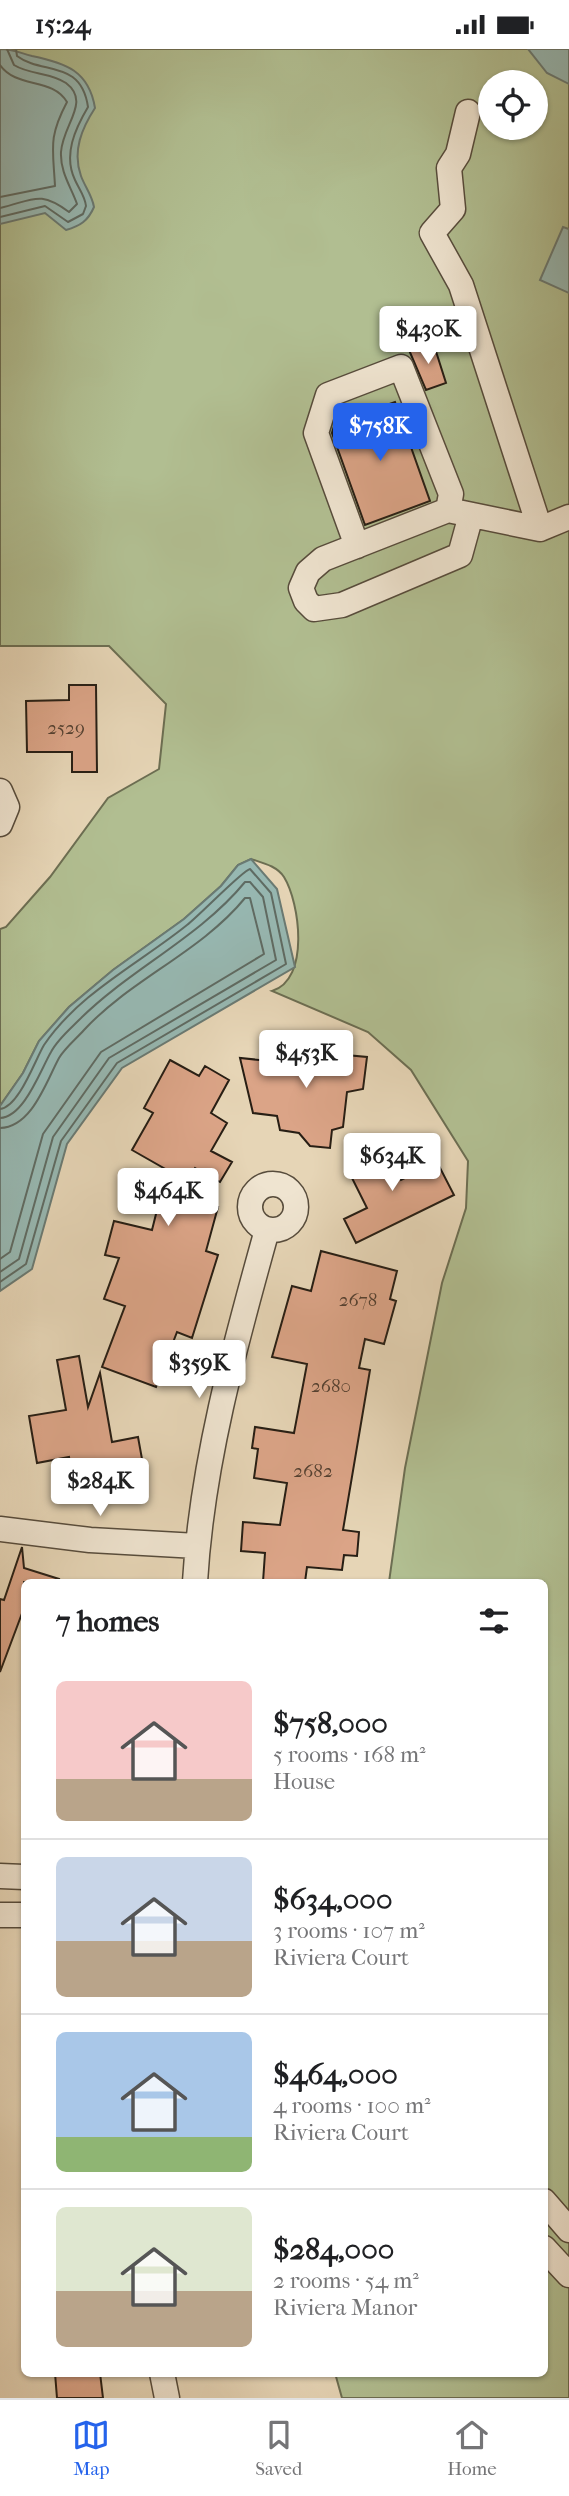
<!DOCTYPE html>
<html lang="en">
<head>
<meta charset="utf-8">
<style>
  body { margin:0; font-family:"IM FELL French Canon",serif; background:#f6f6f6; color:#202124; height:100vh; display:flex; flex-direction:column; font-size:26px; white-space:nowrap }
  * { box-sizing:border-box; margin:0 }
  p { font-size:23px; color:#757577 }
  .icon { flex:none; width:38px; height:38px; fill:none; stroke:currentColor; stroke-width:2; stroke-linecap:round; stroke-linejoin:round }
  .map { position:relative; flex:1; overflow:hidden }
  .side { position:absolute; left:21px; top:1530px; width:527px; height:798px; display:flex; flex-direction:column; background:#fff; border-radius:10px; box-shadow:0 2px 5px #0004 }
  .side>* { flex:none }
  .tools { position:absolute; left:478px; top:21px; display:grid; gap:14px }
  .tools a { display:grid; place-items:center; width:70px; height:70px; border-radius:50%; background:#fff; box-shadow:0 2px 5px #0004; font-size:35px }
  .price { position:absolute; translate:-50% -60px; padding:0 16px; border-radius:7px; background:#fff; color:#222; font-size:23px; line-height:46px; filter:drop-shadow(0 2px 4px #0008) }
  .price::after { content:''; position:absolute; left:50%; top:42px; width:21px; height:16px; margin-left:-10px; background:inherit; clip-path:polygon(0 0,100% 0,50% 100%) }
  .price.on { background:#2563eb; color:#fff }
  ul { padding:0; list-style:none }
  li { display:flex; align-items:center; gap:21px; height:175px; padding:0 35px }
  li+li { border-top:2px solid #e0e0e0 }
  li span { display:grid; place-items:center; flex:none; width:196px; height:140px; border-radius:10px; color:#555 }
  li>.icon { margin-inline-start:auto }
  span .icon { width:84px; height:84px; fill:#fffc; stroke-width:1 }
  li b { font-size:30px }
  h2 { display:flex; justify-content:space-between; align-items:center; height:84px; padding:0 35px; font-size:30px }
  .status { display:flex; justify-content:space-between; align-items:center; height:49px; padding:0 35px; background:#fff; direction:ltr }
  .status svg { height:19px; fill:currentColor }
  .tab-bar { display:flex; justify-content:space-around; align-items:center; height:98px; border-top:2px solid #e0e0e0; background:#fff; font-size:19px; color:#757577 }
  .tab-bar a { display:grid; justify-items:center; gap:4px }
  .tab-bar .on { color:#2563eb }
  .map>svg:first-child { display:block }
  .green { fill:#b1be91; stroke:#6c6e52; stroke-width:2; fill-rule:evenodd }
  .water { fill:#97b8b2; stroke:#6a7a73; stroke-width:2 }
  .lines { fill:none; stroke-linecap:round; stroke-linejoin:round }
  .shore { stroke:#5f6b63; stroke-width:2 }
  .building { fill:#dba487; stroke:#271e14; stroke-width:2 }
  .minor-casing { stroke:#574c3c; stroke-width:27 }
  .minor { stroke:#efe4d0; stroke-width:24 }
  .labels { text-anchor:middle; stroke-width:5; stroke-linejoin:round; paint-order:stroke }
  .number-label { font-size:19px; fill:#544031 }
</style>
</head>
<body>
<div class="status"><b>15:24</b><svg viewBox="0 0 49 12"><path d="M0 12V9h3v3zM5 12V6h3v6zM10 12V3h3v9zM15 12V0h3v12zM26 1h20v11H26zM47 4h2v5h-2z"/></svg></div>
<div class="map">
<svg width="569" height="2349" viewBox="0 0 569 2349">
  <rect width="100%" height="100%" fill="#e6d5b6"/>
  <filter id="stains"><feTurbulence type="fractalNoise" baseFrequency=".00286" numOctaves="4"/><feColorMatrix values="0 0 0 0 .2 0 0 0 0 .09 0 0 0 0 .02 0 0 0 .5 -.17"/></filter>
  <radialGradient id="worn" r=".72"><stop offset=".6" stop-color="#630" stop-opacity="0"/><stop offset="1" stop-color="#630" stop-opacity=".3"/></radialGradient>
  <!-- green -->
  <path class="green" d="M0,0H569V2349H342L335,2324H544V1533H389L405,1419L442,1234L466,1159L468,1112L411,1021L368,983L272,942C310,931 300,854 284,828C277,817 263,814 251,810L238,816L221,837L184,870L113,921L69,958L39,992L23,1024L0,1057V880L6,878L50,828L108,749L159,720L166,655L109,597H0ZM490,33H536V79H490Z"/>
  <!-- water -->
  <path class="water" d="M0,0C13,0 20,4 32,7C66,14 89,22 95,59C82,79 72,102 81,127C85,138 92,146 94,158C88,172 80,177 66,181L45,164L0,175Z
    M528,0H569V35L547,24Z
    M563,178L569,180V244L540,231Z
    M251,810L277,840L295,918L122,1019L67,1095L32,1220L0,1242V1057L23,1024L39,992L69,958L113,921L184,870L221,837L238,816Z"/>
  <g class="lines">
    <!-- shore -->
    <path class="shore" d="M0,16C17,40 52,28 67,53C48,89 53,99 55,137L0,148
      M0,159C34,151 39,141 69,163L77,155C71,138 60,123 61,103C63,75 91,53 66,34C50,23 30,26 14,16L7,0
      M0,168L45,157L68,173L83,165L86,157C85,147 79,140 75,131C63,106 75,80 88,58C81,10 42,26 17,7L16,0
      M0,1060C19,1058 35,1011 44,996C79,944 140,914 187,876C199,867 243,821 250,820L271,844L286,915L117,1014L61,1092L26,1215L0,1233
      M0,1069C24,1068 40,1022 51,1003C57,991 70,980 79,971C130,920 199,889 245,833H250L263,848L276,911L109,1009L53,1088L19,1210L0,1223
      M0,1079C32,1078 46,1033 59,1009C65,999 76,990 84,981C131,930 201,903 245,849H250L264,905L101,1003L43,1085L10,1203L0,1210"/>
  </g>
  <!-- building -->
  <path class="building" d="M433,293L446,334L426,341L409,301Z
    M395,353L430,452L365,476L332,384L335,374Z
    M69,636H96L97,723H72V703H27L26,652L69,651Z
    M312,990L343,994L346,1006L367,1008L363,1040L347,1043L343,1078L332,1081L330,1099L310,1097L299,1084L280,1081L277,1067L253,1064L240,1009L309,1016Z
    M170,1011L199,1027L205,1017L229,1031L211,1064L227,1074L211,1102L232,1113L220,1133L195,1119L179,1148L218,1158L206,1202L218,1206L192,1289L177,1283L156,1338L102,1318L125,1257L104,1250L119,1209L105,1206L114,1172L152,1181L167,1121L132,1101L153,1064L144,1059Z
    M385,1098L401,1131L437,1113L454,1146L356,1194L344,1170L367,1159L346,1117Z
    M321,1202L397,1222L390,1250L396,1252L384,1295L365,1290L359,1319L370,1321L343,1481L359,1483L357,1507L344,1506L342,1521L307,1518L305,1533H263L265,1504L241,1502L243,1473L280,1476L287,1434L254,1429L258,1400L252,1399L255,1378L294,1384L307,1315L272,1308L292,1237L311,1242Z
    M79,1307L88,1358L100,1324L112,1393L138,1388L144,1421L92,1430L93,1434L74,1437L69,1408L37,1414L29,1367L66,1361L57,1311Z
    M22,1498L24,1519L59,1530L58,1533H24V1559L0,1623V1550L4,1551Z
    M55,2324H100L103,2349H57Z"/>
  <g class="lines">
    <!-- minor casing -->
    <g class="minor-casing">
      <path id="minor" d="M468,63L458,105L449,119L453,160L432,184L461,236L540,480
        M471,466L460,506L342,556L314,560L306,552L301,539L308,523L323,510L448,461L540,480
        M540,480L569,468
        M357,497L316,384L328,346L401,318L451,445L448,461
        M0,742L7,758L0,775
        M250 1158a23 23 0 1 1 46 0a23 23 0 1 1-46 0Z
        M0,1480L90,1491L197,1497
        M195,1533C202,1413 235,1296 267,1181
        M0,1827L24,1828
        M0,1866H24
        M544,2152L569,2181
        M544,2199L569,2226
        M162,2324L167,2349"/>
    </g>
    <!-- minor -->
    <use href="#minor" class="minor"/>
  </g>
  <g class="labels">
    <!-- number labels -->
    <g class="number-label">
      <text x="66" y="685">2529</text>
      <text x="358" y="1257">2678</text>
      <text x="331" y="1343">2680</text>
      <text x="313" y="1428">2682</text>
    </g>
  </g>
  <rect width="100%" height="100%" filter="url(#stains)"/>
  <rect width="100%" height="100%" fill="url(#worn)"/>
</svg>
<div class="tools">
<a><svg class="icon" aria-label="locate" viewBox="0 0 24 24"><circle cx="12" cy="12" r="6"/><path d="M12 2v4M12 18v4M2 12h4M18 12h4"/></svg></a>
</div>
<b class="price" style="left:428px;top:317px">$430K</b>
<b class="price on" style="left:380px;top:414px">$758K</b>
<b class="price" style="left:306px;top:1041px">$453K</b>
<b class="price" style="left:392px;top:1144px">$634K</b>
<b class="price" style="left:168px;top:1179px">$464K</b>
<b class="price" style="left:199px;top:1351px">$359K</b>
<b class="price" style="left:100px;top:1469px">$284K</b>
<section class="side">
<h2>7 homes<svg class="icon" aria-label="filters" viewBox="0 0 24 24"><path d="M4 7h16M4 17h16"/><circle cx="9" cy="7" r="2"/><circle cx="15" cy="17" r="2"/></svg></h2>
<ul>
<li><span style="background:linear-gradient(#f6c9c9 70%,#b9a48a 0)"><svg class="icon" aria-label="home" viewBox="0 0 24 24"><path d="M3 11l9-7 9 7M6 9v11h12V9"/></svg></span><div><b>$758,000</b><p>5 rooms · 168 m²</p><p>House</p></div></li>
<li><span style="background:linear-gradient(#c9d6e8 60%,#b9a48a 0)"><svg class="icon" aria-label="home" viewBox="0 0 24 24"><path d="M3 11l9-7 9 7M6 9v11h12V9"/></svg></span><div><b>$634,000</b><p>3 rooms · 107 m²</p><p>Riviera Court</p></div></li>
<li><span style="background:linear-gradient(#a9c7e8 75%,#8fb573 0)"><svg class="icon" aria-label="home" viewBox="0 0 24 24"><path d="M3 11l9-7 9 7M6 9v11h12V9"/></svg></span><div><b>$464,000</b><p>4 rooms · 100 m²</p><p>Riviera Court</p></div></li>
<li><span style="background:linear-gradient(#dfe7d0 60%,#b9a48a 0)"><svg class="icon" aria-label="home" viewBox="0 0 24 24"><path d="M3 11l9-7 9 7M6 9v11h12V9"/></svg></span><div><b>$284,000</b><p>2 rooms · 54 m²</p><p>Riviera Manor</p></div></li>
</ul>
</section>
</div>
<nav class="tab-bar">
<a class="on"><svg class="icon" aria-label="map" viewBox="0 0 24 24"><path d="M3 6l6-2 6 2 6-2v14l-6 2-6-2-6 2zM9 4v14M15 6v14"/></svg>Map</a>
<a><svg class="icon" aria-label="saved" viewBox="0 0 24 24"><path d="M7 4h10v16l-5-4-5 4z"/></svg>Saved</a>
<a><svg class="icon" aria-label="home" viewBox="0 0 24 24"><path d="M3 11l9-7 9 7M6 9v11h12V9"/></svg>Home</a>
</nav>
</body>
</html>
